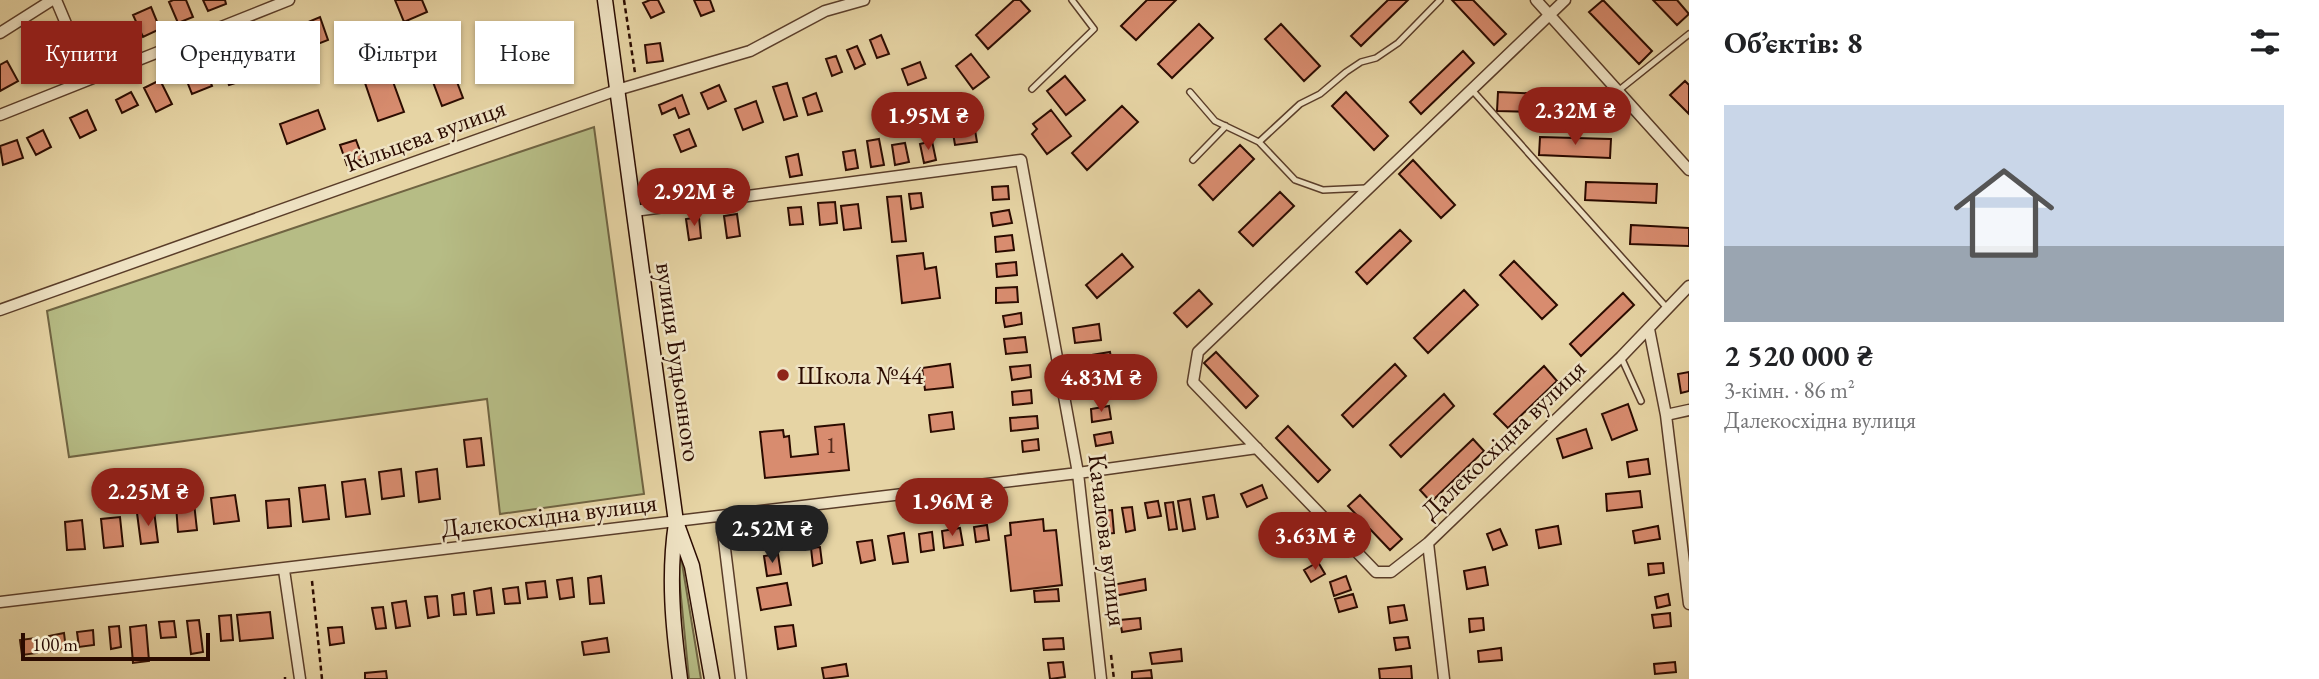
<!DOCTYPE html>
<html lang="uk">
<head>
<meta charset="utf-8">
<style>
  body { margin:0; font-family:"EB Garamond",serif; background:#f2f2f2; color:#202124; height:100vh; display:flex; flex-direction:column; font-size:26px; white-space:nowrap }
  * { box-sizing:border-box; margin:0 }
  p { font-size:23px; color:#757577 }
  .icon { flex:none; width:38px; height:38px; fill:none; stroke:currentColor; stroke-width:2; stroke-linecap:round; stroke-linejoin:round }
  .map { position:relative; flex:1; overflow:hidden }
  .side { display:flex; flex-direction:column; background:#fff; width:630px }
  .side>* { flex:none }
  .top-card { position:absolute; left:21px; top:21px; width:665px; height:63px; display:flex; gap:14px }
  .scale { position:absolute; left:21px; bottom:18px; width:189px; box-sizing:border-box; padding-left:7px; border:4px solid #2b0b00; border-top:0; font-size:19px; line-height:24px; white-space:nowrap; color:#2b0b00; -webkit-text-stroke:5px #efe3c4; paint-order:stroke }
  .price { position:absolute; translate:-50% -60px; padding:0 16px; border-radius:24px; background:#8f2418; color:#fff; font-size:23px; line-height:46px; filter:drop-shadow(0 2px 4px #0008) }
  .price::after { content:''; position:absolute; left:50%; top:42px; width:21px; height:16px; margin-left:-10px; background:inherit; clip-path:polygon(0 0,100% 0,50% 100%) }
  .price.current { background:#222; color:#fff }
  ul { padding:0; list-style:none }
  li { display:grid; align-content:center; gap:14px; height:371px; padding:0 35px }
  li+li { border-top:2px solid #e0e0e0 }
  li span { display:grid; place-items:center; height:217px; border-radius:0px; color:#555 }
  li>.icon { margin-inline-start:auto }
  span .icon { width:126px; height:126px; fill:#fffc; stroke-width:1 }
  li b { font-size:30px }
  h2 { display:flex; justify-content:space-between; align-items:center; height:84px; padding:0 35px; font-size:30px }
  .tag { padding:0 24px; border-radius:0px; background:#fff; box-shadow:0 2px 5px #0004; font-size:24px; line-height:63px }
  .tag.current { background:#8f2418; color:#fff }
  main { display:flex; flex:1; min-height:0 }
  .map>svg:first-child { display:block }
  .green { fill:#b6bc85; stroke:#706442; stroke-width:2 }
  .building { fill:#d88c6f; stroke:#2b0b00; stroke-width:2 }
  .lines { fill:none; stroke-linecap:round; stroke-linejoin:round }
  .service-casing { stroke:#5a3d29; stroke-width:8 }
  .minor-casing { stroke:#5a3d29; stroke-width:13 }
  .secondary-casing { stroke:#2b0b00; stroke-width:17 }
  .path { stroke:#2b0b00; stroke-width:2.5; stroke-dasharray:5 3.5; stroke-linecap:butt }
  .service { stroke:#efe3c4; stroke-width:5 }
  .minor { stroke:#efe3c4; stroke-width:10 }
  .secondary { stroke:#efe3c4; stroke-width:14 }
  .poi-dot { fill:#8f2418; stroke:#efe3c4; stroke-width:2.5 }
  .labels { text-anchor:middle; stroke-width:5; stroke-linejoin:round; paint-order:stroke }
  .number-label { font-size:23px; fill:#562b1c }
  .street-label { font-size:26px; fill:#2b0b00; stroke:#efe3c4 }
  .poi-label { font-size:26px; fill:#2b0b00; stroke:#efe3c4; text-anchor:start }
</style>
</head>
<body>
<main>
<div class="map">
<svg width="1689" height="679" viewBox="0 0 1689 679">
  <rect width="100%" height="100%" fill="#e6d4a4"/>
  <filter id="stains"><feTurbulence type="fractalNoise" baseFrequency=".00286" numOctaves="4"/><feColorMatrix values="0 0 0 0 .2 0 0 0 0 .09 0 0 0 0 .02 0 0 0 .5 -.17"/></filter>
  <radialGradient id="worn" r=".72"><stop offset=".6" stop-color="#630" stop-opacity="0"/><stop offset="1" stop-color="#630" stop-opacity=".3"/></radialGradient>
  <!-- green -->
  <path class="green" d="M594,127L644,494L500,514L487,399L69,457L47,311Z
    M677,556L681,557L701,679H689Z"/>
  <!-- building -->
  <path class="building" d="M173,0H186L193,17L178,23L169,2Z
    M203,0H225L226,4L208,11Z
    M395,0H422L427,12L404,22Z
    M650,0H658L664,12L651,18L643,3Z
    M694,0H710L714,11L701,16Z
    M1014,0H1020L1030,11L988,49L976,35Z
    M1147,0H1176L1136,40L1121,26Z
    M1388,0H1408L1361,46L1351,36Z
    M1452,0H1473L1506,34L1494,45Z
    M1603,0L1652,51L1639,64L1589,12Z
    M1653,0H1677L1689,14L1677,25Z
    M151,7L160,29L143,37L133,15Z
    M320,17L328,40L310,47L301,25Z
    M1199,24L1213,38L1172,78L1158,64Z
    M1281,24L1320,66L1304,81L1265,39Z
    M114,30L123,49L106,58L97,38Z
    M285,33L293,60L259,71L251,44Z
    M881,35L889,54L877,58L870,40Z
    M56,43L65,67L43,75L34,51Z
    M660,43L663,61L647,63L645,45Z
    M857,46L865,64L855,69L847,50Z
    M238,51L248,79L229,85L219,57Z
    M1463,51L1474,63L1421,114L1410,102Z
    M971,54L989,77L973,89L956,66Z
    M836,56L842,72L832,76L826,59Z
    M7,61L18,81L0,91V65Z
    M920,62L926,78L908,85L902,69Z
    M203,63L212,86L192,94L183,71Z
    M388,68L404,112L378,121L363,77Z
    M454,74L463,98L442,106L433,82Z
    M1065,76L1085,100L1066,115L1047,91Z
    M160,80L172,104L156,112L144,88Z
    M1685,81L1689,85V114L1670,95Z
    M787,83L797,116L784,120L773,87Z
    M719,85L726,101L708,109L701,93Z
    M131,92L138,105L122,113L116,100Z
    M1346,92L1388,136L1374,150L1332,106Z
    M1498,92L1569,95L1568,113L1497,111Z
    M816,93L822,111L808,115L803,98Z
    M682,95L689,114L679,118L675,108L662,114L659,105Z
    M756,101L763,122L743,130L735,109Z
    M1122,106L1138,122L1087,170L1072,153Z
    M87,110L96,130L80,138L70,118Z
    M318,110L325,129L287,144L280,124Z
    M1051,110L1071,136L1047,154L1032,134L1037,129L1033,124Z
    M972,112L977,142L955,145L950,115Z
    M689,129L696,146L681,152L674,135Z
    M43,130L51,147L36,155L27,138Z
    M1540,137L1611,139L1610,158L1539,155Z
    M879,139L884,165L871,167L867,141Z
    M17,140L23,158L3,165L0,146Z
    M356,140L363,159L347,165L340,145Z
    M932,141L936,160L924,163L920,144Z
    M905,143L909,162L895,165L892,145Z
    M1240,145L1254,159L1213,200L1199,185Z
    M855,150L858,168L846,170L843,152Z
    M798,154L802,175L790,177L786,157Z
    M1413,160L1455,205L1441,218L1399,174Z
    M698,170L701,189L688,192L684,172Z
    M734,176L736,188L712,192L710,180Z
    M1586,182L1657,184L1656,203L1585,200Z
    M1008,186L1009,199L993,200L992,187Z
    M1280,192L1294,206L1253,246L1239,232Z
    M921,193L923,207L911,209L909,194Z
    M901,196L906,241L892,242L887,197Z
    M835,202L837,223L820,225L818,203Z
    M858,204L861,228L844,230L841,206Z
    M801,207L803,224L790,225L788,208Z
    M1009,210L1012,223L993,226L991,213Z
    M737,214L740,236L727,238L724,216Z
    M699,217L701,238L689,240L686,219Z
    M1631,225L1689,228V246L1630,244Z
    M1400,230L1411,241L1367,284L1356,272Z
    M1012,235L1014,250L996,252L995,237Z
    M923,253L925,269L936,267L940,298L902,303L897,256Z
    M1122,254L1133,267L1097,298L1086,285Z
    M1514,261L1557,305L1542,319L1500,275Z
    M1016,262L1017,275L997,277L996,264Z
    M1017,287L1018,302L996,303V288Z
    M1199,290L1212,304L1187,327L1174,313Z
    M1464,290L1478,305L1428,353L1414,338Z
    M1623,293L1634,305L1581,356L1570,344Z
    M1021,313L1022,324L1005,327L1003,316Z
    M1099,324L1101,340L1075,343L1073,328Z
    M1025,337L1027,352L1006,354L1004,339Z
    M1110,352L1113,368L1081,372L1079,357Z
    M1216,352L1258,396L1246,408L1204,363Z
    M950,364L953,387L925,390L922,368Z
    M1395,364L1406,376L1353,427L1342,415Z
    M1030,365L1031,377L1012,380L1010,367Z
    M1544,366L1557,381L1508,428L1494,414Z
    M1689,372V391L1681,393L1678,374Z
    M1102,379L1104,396L1086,398L1085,381Z
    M1031,390L1032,403L1013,405L1012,392Z
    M1444,394L1454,406L1401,457L1390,445Z
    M1628,404L1637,430L1612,440L1602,414Z
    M1109,406L1111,419L1092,422L1091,409Z
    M952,412L954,429L931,432L929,415Z
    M1037,416L1038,428L1011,431L1010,418Z
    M844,424L849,470L765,478L760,432L783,430L784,437L789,436L791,457L818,454L815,427Z
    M1288,426L1330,470L1318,482L1276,438Z
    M1586,429L1592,448L1563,458L1557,439Z
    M1111,432L1113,443L1096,446L1094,435Z
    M481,438L484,465L467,467L464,440Z
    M1038,439L1039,450L1023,452L1022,441Z
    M1473,439L1484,451L1431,502L1420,490Z
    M1648,459L1650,474L1629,477L1627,462Z
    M401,469L404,496L382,499L379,472Z
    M437,469L440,499L419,502L416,472Z
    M365,479L370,514L346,517L342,482Z
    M325,485L329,519L303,522L299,488Z
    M1262,485L1267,498L1247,507L1241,494Z
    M1640,491L1642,507L1607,511L1606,494Z
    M235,495L239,521L214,524L211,498Z
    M1214,495L1218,517L1207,519L1203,497Z
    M1360,495L1402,539L1390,550L1348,506Z
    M289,499L291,526L268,528L266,501Z
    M1190,499L1195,529L1183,531L1178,501Z
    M1158,501L1161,516L1148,518L1145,503Z
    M1173,502L1177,529L1169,530L1165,503Z
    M194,503L197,530L178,532L176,505Z
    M1132,507L1135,530L1126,532L1122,508Z
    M1112,510L1114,533L1105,534L1102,511Z
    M154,511L158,542L141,544L137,513Z
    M120,517L123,546L104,548L101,519Z
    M1043,519L1044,531L1056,530L1062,585L1011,591L1005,536L1011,535L1010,523Z
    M82,520L85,549L67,550L65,522Z
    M987,525L989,540L976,542L974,527Z
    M1558,526L1561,544L1539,548L1536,530Z
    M1658,526L1660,539L1635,543L1633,531Z
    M1289,527L1296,537L1274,552L1268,543Z
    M960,528L963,545L944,548L942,531Z
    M1500,529L1507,545L1493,550L1487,534Z
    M932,532L934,550L921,552L919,534Z
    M904,533L908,562L893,564L888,536Z
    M872,540L875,560L861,563L857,542Z
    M820,547L822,563L813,566L811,548Z
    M778,554L781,574L767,576L764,556Z
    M1318,562L1325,574L1311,582L1304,570Z
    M1663,563L1664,573L1649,575L1648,564Z
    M1485,567L1488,585L1467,589L1464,571Z
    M601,576L604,603L590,604L588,578Z
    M1346,576L1351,590L1334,596L1330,582Z
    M572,578L574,597L560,599L557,580Z
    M1145,579L1146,590L1114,596L1112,585Z
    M545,581L547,597L528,599L526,583Z
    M787,583L791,605L761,610L757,588Z
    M518,587L520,603L505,604L503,589Z
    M491,588L494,613L477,615L474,591Z
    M1058,589L1059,601L1035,602L1034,591Z
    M464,593L466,614L454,615L452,595Z
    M1353,594L1357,607L1339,612L1335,599Z
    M1668,594L1670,605L1657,608L1655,597Z
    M437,596L439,616L428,618L425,597Z
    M406,601L410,626L396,628L392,603Z
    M1404,605L1407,620L1390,623L1388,607Z
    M383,607L386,628L376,629L372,608Z
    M270,612L273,638L240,641L237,615Z
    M1670,613L1671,626L1654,628L1652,615Z
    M231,615L233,640L221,641L219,616Z
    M1140,618L1141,629L1122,632L1120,620Z
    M1483,618L1484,630L1470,632L1469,619Z
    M199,620L203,652L191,654L187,621Z
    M174,621L176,637L161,638L159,622Z
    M146,625L149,661L133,663L130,627Z
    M793,625L796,646L778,649L775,627Z
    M119,626L121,647L111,649L109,627Z
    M342,627L344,643L330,645L328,628Z
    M93,630L94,645L79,647L77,632Z
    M64,633L66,649L51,651L49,636Z
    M1408,637L1410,648L1396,650L1394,638Z
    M35,638L37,653L22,655L20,640Z
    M607,638L609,652L584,655L582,642Z
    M1063,638L1064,649L1044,650L1043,639Z
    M1501,648L1502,660L1479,662L1478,651Z
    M1181,649L1182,661L1152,664L1150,653Z
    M1063,662L1065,677L1050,679L1048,663Z
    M1675,662L1676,672L1655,674L1654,664Z
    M846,664L848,676L824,679L822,668Z
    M1411,666L1412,679H1380L1379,669Z
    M1151,670L1152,678L1132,679V672Z
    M386,671L387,679H365V673Z"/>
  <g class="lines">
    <!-- service casing -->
    <g class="service-casing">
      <path id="service" d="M1032,89L1094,29L1072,0
        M1472,90L1667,308
        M1618,91L1689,34
        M1190,92L1215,121L1259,142L1295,180L1323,190L1366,188
        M1259,142L1300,104L1320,94L1346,72L1361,62L1376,58L1398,43L1440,0
        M1193,160L1226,126
        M1621,357L1641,401"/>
    </g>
    <!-- minor casing -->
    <g class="minor-casing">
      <path id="minor" d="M56,0L89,78
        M1536,0L1689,170
        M1565,0L1198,352L1193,382L1376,572H1391L1428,543L1621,357L1689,286
        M0,33L52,0
        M0,115L289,0
        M634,211L1021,160L1078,473L1101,679
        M0,310L617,90L750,51L825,11L864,0
        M1649,329L1666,415L1689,604
        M1666,415L1689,410
        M721,516L741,679
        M1428,543L1444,679
        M284,570L300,679
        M0,602L1078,473L1257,448"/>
    </g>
    <!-- secondary casing -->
    <g class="secondary-casing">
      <path id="secondary" d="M605,0L676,522L692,566L712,679
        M676,523C668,576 673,627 680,679"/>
    </g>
    <!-- path -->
    <path class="path" d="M624,0L635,73
      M312,581L322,679
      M1111,655L1114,679
      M285,677V679"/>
    <!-- service -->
    <use href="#service" class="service"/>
    <!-- minor -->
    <use href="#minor" class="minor"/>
    <!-- secondary -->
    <use href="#secondary" class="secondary"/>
  </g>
  <!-- markers -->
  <circle class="poi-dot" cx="783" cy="375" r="7"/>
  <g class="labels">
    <!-- number labels -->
    <g class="number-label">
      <text x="831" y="453">1</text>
    </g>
    <!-- street labels -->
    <g class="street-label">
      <text transform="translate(425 135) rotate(-20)" y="9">Кільцева вулиця</text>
      <text transform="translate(679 362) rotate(82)" y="9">вулиця Будьонного</text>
      <text transform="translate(1503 439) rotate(-44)" y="9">Далекосхідна вулиця</text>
      <text transform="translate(549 515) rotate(-7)" y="9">Далекосхідна вулиця</text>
      <text transform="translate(1108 540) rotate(83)" y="9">Качалова вулиця</text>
    </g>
    <!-- poi labels -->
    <g class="poi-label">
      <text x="797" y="384">Школа №44</text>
    </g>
  </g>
  <rect width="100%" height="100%" filter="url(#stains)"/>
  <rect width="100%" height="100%" fill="url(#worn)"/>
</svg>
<div class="scale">100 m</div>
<b class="price" style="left:1575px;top:147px">2.32M ₴</b>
<b class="price" style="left:928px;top:152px">1.95M ₴</b>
<b class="price" style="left:694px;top:228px">2.92M ₴</b>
<b class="price" style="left:1101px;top:414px">4.83M ₴</b>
<b class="price" style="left:148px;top:528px">2.25M ₴</b>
<b class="price" style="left:952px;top:538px">1.96M ₴</b>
<b class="price current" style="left:772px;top:565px">2.52M ₴</b>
<b class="price" style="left:1315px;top:572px">3.63M ₴</b>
<div class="top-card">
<a class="tag current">Купити</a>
<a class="tag">Орендувати</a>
<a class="tag">Фільтри</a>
<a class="tag">Нове</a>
</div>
</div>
<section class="side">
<h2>Об’єктів: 8<svg class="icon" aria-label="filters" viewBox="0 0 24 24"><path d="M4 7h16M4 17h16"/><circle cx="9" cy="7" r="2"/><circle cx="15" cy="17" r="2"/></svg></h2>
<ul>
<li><span style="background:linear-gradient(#c9d6e8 65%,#9aa5b1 0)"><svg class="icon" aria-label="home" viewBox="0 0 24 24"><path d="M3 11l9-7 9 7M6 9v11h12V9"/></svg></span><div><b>2 520 000 ₴</b><p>3-кімн. · 86 m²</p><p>Далекосхідна вулиця</p></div></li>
</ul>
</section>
</main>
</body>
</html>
